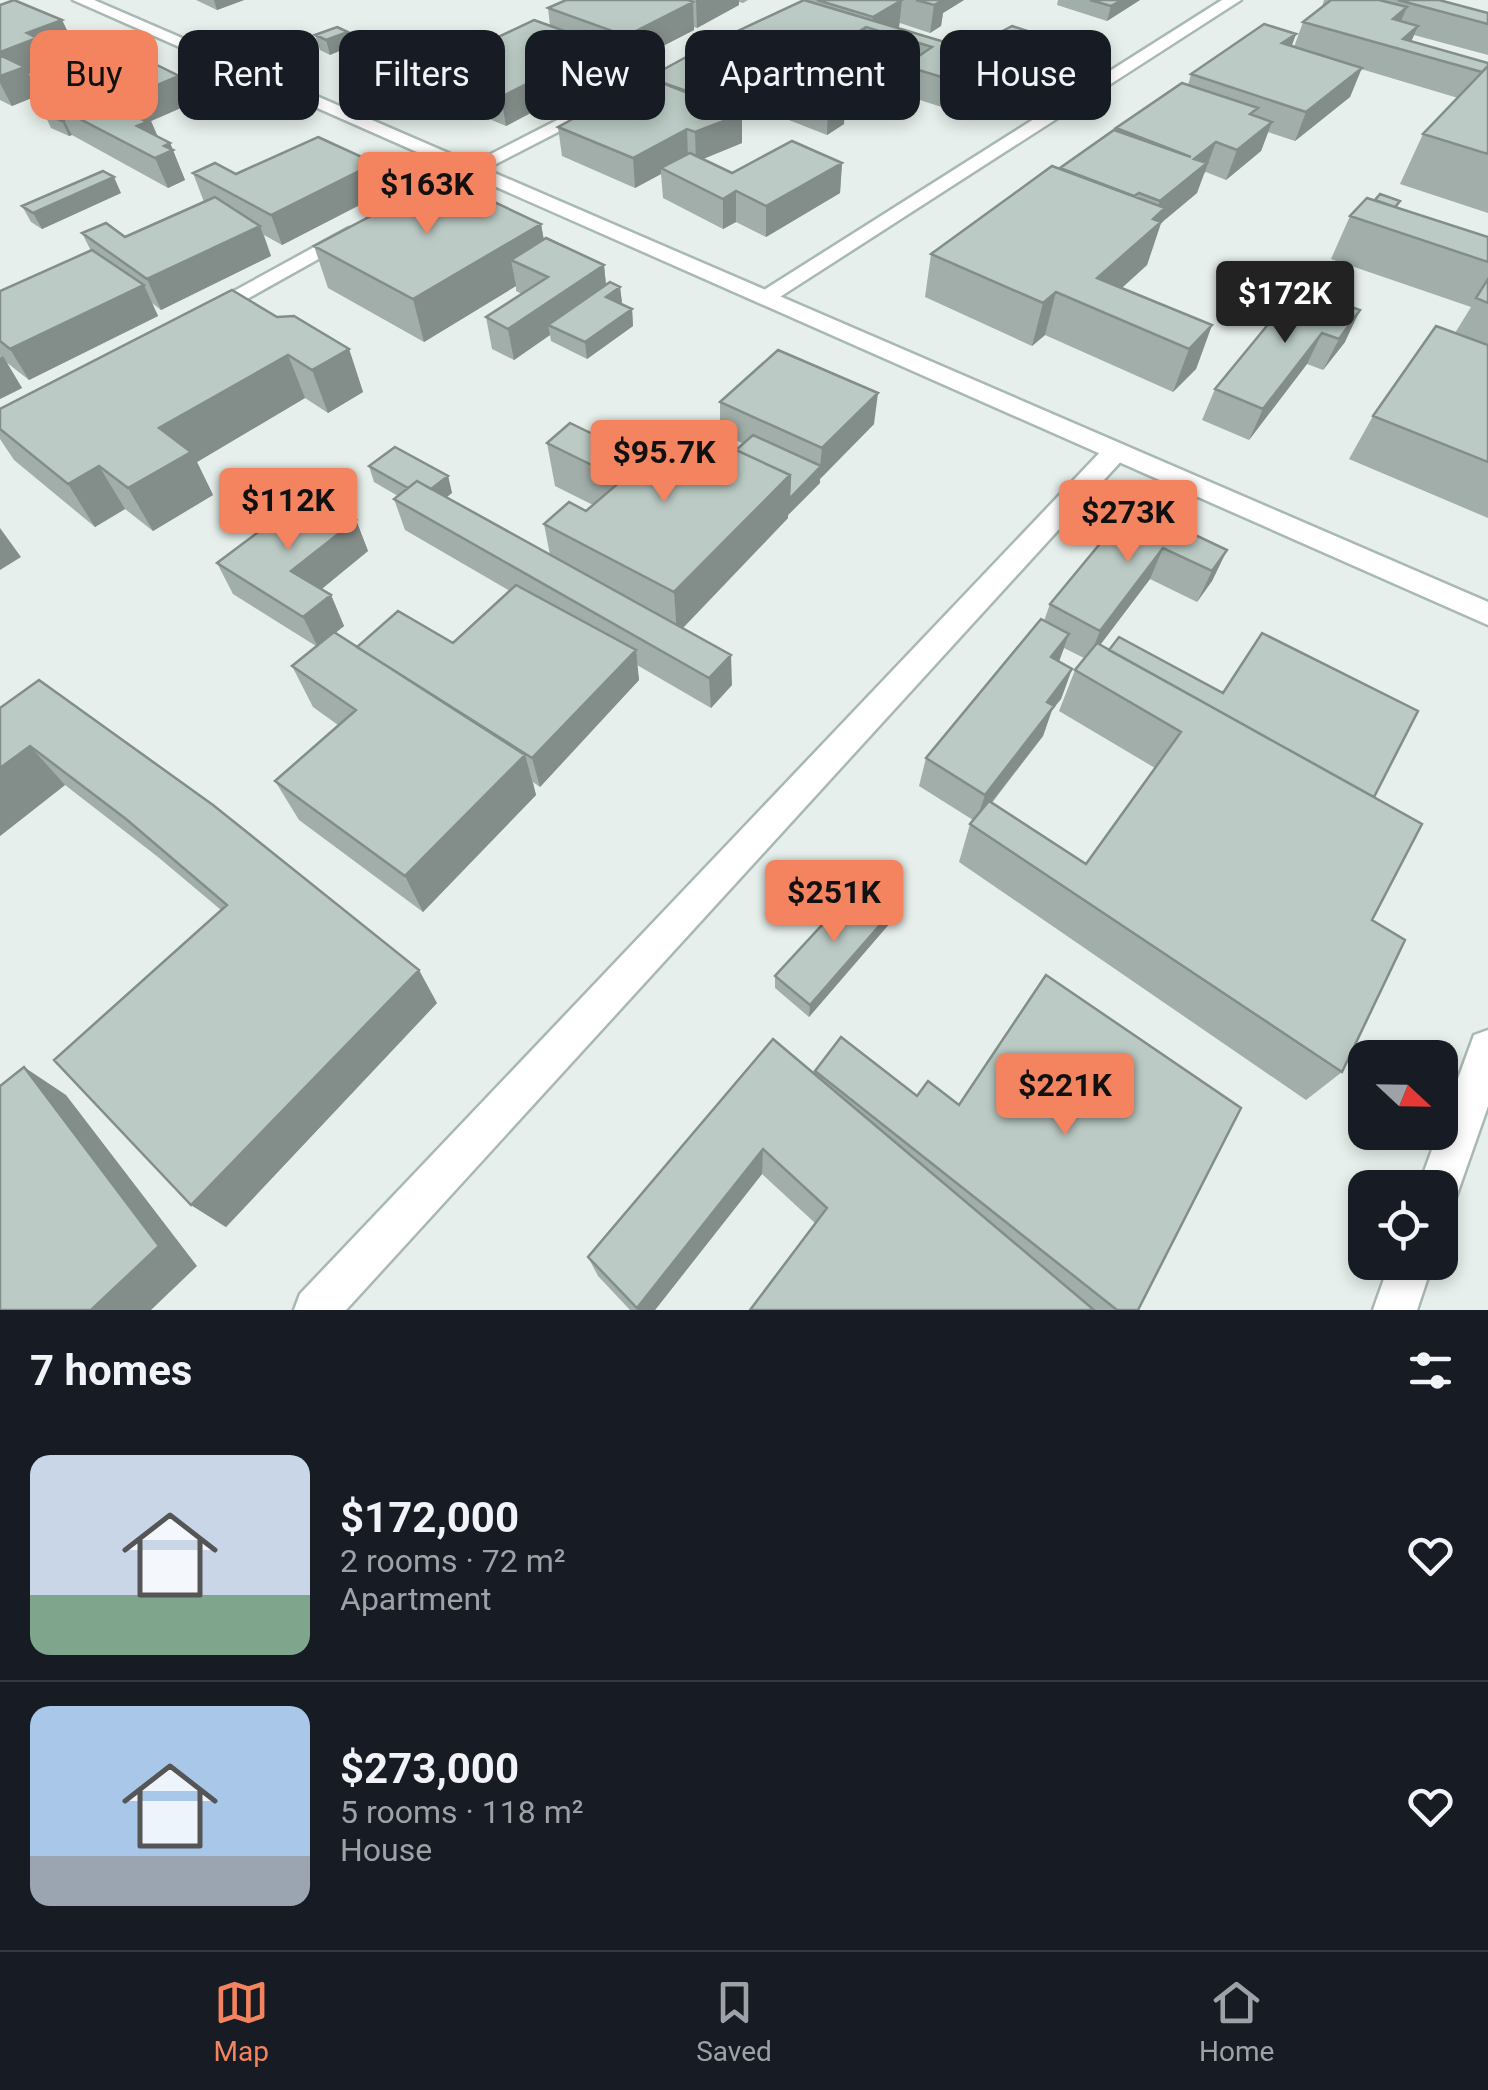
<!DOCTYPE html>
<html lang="en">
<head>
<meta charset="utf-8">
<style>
  body { margin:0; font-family:Roboto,sans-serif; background:#242831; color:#f1f3f6; height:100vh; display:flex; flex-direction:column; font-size:38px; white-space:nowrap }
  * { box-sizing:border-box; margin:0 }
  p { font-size:32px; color:#9ea1a6 }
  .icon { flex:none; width:55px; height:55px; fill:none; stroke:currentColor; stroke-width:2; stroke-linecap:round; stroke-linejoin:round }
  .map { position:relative; height:1310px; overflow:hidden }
  .details { display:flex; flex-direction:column; background:#171b24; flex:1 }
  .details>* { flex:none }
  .top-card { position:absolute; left:30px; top:30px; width:1430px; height:90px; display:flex; gap:20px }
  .needle { width:65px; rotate:112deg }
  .fabs { position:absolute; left:1348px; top:1040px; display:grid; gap:20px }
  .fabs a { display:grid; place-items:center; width:110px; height:110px; border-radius:20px; background:#171b24; box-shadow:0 5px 15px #0003; font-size:50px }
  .price { position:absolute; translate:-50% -85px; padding:0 22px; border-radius:10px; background:#f4845f; color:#111; font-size:32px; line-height:65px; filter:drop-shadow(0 2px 5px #0008) }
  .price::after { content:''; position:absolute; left:50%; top:60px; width:30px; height:22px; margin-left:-15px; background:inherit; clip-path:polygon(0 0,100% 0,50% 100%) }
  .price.active { background:#222; color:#fff }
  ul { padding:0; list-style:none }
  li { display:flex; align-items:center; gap:30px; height:250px; padding:0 30px }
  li+li { border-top:2px solid #363941 }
  li span { display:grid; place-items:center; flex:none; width:280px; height:200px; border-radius:20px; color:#555 }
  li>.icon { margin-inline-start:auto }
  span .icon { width:120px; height:120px; fill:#fffc; stroke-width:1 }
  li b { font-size:42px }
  h2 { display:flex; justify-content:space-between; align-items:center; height:120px; padding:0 30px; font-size:42px }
  .chip { padding:0 35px; border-radius:20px; background:#171b24; box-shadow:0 5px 15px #0003; font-size:35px; line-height:90px }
  .chip.active { background:#f4845f; color:#111 }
  .tabs { display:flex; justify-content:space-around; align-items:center; height:140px; border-top:2px solid #363941; background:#171b24; font-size:28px; color:#9ea1a6 }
  .tabs a { display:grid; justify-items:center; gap:5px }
  .tabs .active { color:#f4845f }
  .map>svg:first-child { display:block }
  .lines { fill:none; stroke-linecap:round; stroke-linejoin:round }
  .minor-casing { stroke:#a8b8b2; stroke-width:5 }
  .tertiary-casing { stroke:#a8b8b2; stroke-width:5 }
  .minor { fill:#fff; fill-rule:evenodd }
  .tertiary { fill:#fff; fill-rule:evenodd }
  .wall { fill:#a1aea9; fill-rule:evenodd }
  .shaded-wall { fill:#838d89 }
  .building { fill:#bbcac4; stroke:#838d89; stroke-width:2.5 }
</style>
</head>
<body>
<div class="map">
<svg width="1488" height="1310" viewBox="0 0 1488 1310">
  <rect width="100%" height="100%" fill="#e6efeb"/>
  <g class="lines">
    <!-- minor casing -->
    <g class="minor-casing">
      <path id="minor" d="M1222,0H1241L772,302L764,304L753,297Z
        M655,70L664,75L661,79L418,204H404L401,200Z
        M349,228L356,230L359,234L356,238L213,318L205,320L194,313Z
        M1115,444L1124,446L1128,452L1124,458L346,1310H294L300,1294L1106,446Z
        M1488,1030V1106L1454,1203L1440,1208V1188H1418L1474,1035Z
        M1390,1262H1433L1417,1310H1373Z"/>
    </g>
    <!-- tertiary casing -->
    <g class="tertiary-casing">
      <path id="tertiary" d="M73,0H94L1488,602V625Z"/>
    </g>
    <!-- minor -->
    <use href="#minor" class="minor"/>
    <!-- tertiary -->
    <use href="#tertiary" class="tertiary"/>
  </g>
  <!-- wall -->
  <path class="wall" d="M196,0H244L217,10Z
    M566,0H748L743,3L739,2V5L697,28L694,27V30L628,64L604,55L606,73L506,126L437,97L431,69L550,26L548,8Z
    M808,0H964L943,13L941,26L930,33L900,23L898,28L998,58L993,86L957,112L886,89L889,63L881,60L879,85L865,94L843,86L835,91L844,124L827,135L758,108L742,117V143L702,159L732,173L842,163L840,193L766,237L736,222L723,229L663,198L661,174L635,188L562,156L558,127Z
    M1058,0H1140L1107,21L1057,5Z
    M1324,0H1439L1488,13V55L1414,35L1411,41L1488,63V213L1400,184L1423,134L1458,98L1361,69L1350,97L1295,141L1268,132L1261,151L1226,180L1206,172L1203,174L1197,193L1161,223L1147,265L1122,288L1212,325L1196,369L1173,392L1045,335L1032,346L925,297L931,254L1060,168L1115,131L1116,128L1188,85L1191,74L1296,34L1291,46L1294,47L1303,22L1322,7Z
    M0,5L62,20L75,47L47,58L51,66L29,74L39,95L12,106L0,100Z
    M999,33L1058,41L1055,56L1043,64L996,48Z
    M315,35L351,46L330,55L320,50Z
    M89,94L190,104L151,121L158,137L170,143L185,180L168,188L72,135L69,136L51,128L44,113Z
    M193,173L236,174L383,193L282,245L264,235L271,256L161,310L152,303L158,316L29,380L6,362L22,388L0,399V291L91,251L82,233L125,237L204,202Z
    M121,193L42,229L31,222L22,206Z
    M1375,200L1400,201L1397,207L1488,237V518L1349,459L1373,416L1455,333L1471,307L1331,259L1350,216Z
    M541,224L544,240L604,265L606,285L620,287L622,303L620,304L632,309L633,326L587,359L551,341L550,335L514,360L492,349L486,317L522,294L516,291V286L424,342L328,288L314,246Z
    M1298,288L1345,342L1323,370L1307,364L1249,440L1202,420L1215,389Z
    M277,317L349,349L363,392L328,413L305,398L197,462L213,495L153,531L125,509L95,527L14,460L0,439V409Z
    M720,402L874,424L820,479V483L788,515V518L683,628L732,685L711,708L637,665L639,680L540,787L533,782L536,795L423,912L299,820L275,781L338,725L313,707L292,666L316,646L233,594L217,563L356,520L368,551L321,589L331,595L344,626L335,633L357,647L453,643L510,591L405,530L394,499L398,496L374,482L369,466L448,476L452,493L446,497L550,555L544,524L586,511L593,505L555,486L547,443L671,472L736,450L744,444L720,433Z
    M1132,505L1227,550L1212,581L1197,602L1150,579L1100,645L1374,797L1372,920L1342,1072L1306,1100L959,862L970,824L973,820L919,786L926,758L1044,621L1050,604ZM1064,648L1084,658L1075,670L1059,711L1155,768L1086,864L992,803L1043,736L1052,710L1061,699L1072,669L1059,662Z
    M0,708L437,1003L226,1227L191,1205L221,910L158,857L65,785L0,836Z
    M893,910L890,923L809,1017L775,988V976Z
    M815,1071L1138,1310H750L815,1223L762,1174L655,1310H630L598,1276L588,1257L815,1074Z"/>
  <!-- shaded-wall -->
  <path class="shaded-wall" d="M214,0H244L217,10Z
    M696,0H739V5L697,28Z
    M902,0L899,27L888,34L872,29L873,17Z
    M930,0H964L943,13L941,26L930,33L934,5Z
    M1122,0H1140L1107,21L1111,6Z
    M693,2L694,30L628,64L626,36Z
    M1407,7L1395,35L1393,19Z
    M62,20L75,47L47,58L51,66L29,74L39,95L12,106L0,83V52L27,33Z
    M1418,26L1407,51L1403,39Z
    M866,27L864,55L845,58L843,86L833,93L835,64L840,43Z
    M348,32L351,46L330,55L326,40Z
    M1296,34L1286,62L1282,43Z
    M1058,41L1055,56L1043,64L1046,49Z
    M603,45L606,73L506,126L501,97Z
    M882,57L879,85L865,94L867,65Z
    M998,58L993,86L957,112L961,83Z
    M823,60L822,89L798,94L799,74Z
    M1362,68L1350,97L1295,141L1306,112Z
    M179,76L190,104L151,121L159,140L138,127L123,99Z
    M758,79V108L742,117V143L696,162L695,132L718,123V102Z
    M846,95L844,124L827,135L828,106Z
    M64,120L72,135L69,136L62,121Z
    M1272,122L1261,151L1226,180L1237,150Z
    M687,129L688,158L661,168V174L635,188L633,158Z
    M1216,142L1197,193L1161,223L1147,265L1097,310V278L1154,217L1160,201L1194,159Z
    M170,143L185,180L168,188L155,158L164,146Z
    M375,163L383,193L282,245L271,215Z
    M842,163L840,193L766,237V206Z
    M114,177L121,193L42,229L33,213Z
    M736,191V222L723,229V199Z
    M541,224L548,266L511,260L516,286L424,342L413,299Z
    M260,226L271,256L161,310L147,279Z
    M604,265L607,296L548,325L550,335L514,360L508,329Z
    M144,285L158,316L29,380L10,349Z
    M620,287L622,303L607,313L606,297Z
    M1056,292L1045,335L1032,346L1043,303Z
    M632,309L633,326L587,359L585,342Z
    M1360,310L1345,342L1323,370L1339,339Z
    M1212,325L1196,369L1173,392L1189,349Z
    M1322,333L1307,364L1249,440L1263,409Z
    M349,349L363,392L328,413L312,370Z
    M288,355L305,398L197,462L213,495L153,531L128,488L159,428Z
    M3,356L22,388L0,399V358Z
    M878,393L874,424L820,479V483L788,515L789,499L820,467L822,448Z
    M99,466L125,509L95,527L68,484Z
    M790,475L788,518L677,634L674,592Z
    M448,476L452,493L427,513L422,496Z
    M356,520L368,551L306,602L291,571Z
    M0,528L21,557L0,570Z
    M1163,548L1150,579L1088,661L1100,631Z
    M1227,550L1212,581L1197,602L1212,571Z
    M331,595L344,626L318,647L303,617Z
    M1069,634L1058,664L1051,657Z
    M636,650L639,680L540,787L532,758Z
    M731,655L732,685L711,708L709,678Z
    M1072,669L1061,699L1052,710L1043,736L976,822L985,795L1047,702Z
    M30,746L65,785L0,836V768Z
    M525,755L536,795L423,912L405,876Z
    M893,910L890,923L809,1017L810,1005Z
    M419,970L437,1003L226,1227L191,1205Z
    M24,1067L66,1095L197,1266L151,1310H91Z
    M763,1149L762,1174L655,1310H638L637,1308Z"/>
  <!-- building -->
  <path class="building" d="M14,0L62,20L27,33L37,38L0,52V5Z
    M566,0H688L693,2L626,36L548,8Z
    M804,0L998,58L961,83L889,61L903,52L919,56L932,47L866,27L840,43L882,57L867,65L845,58L835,64L823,60L799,74L726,48L846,95L828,106L758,79L718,102L652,79L742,114L695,132L687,129L633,158L558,127L710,44Z
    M817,0H902L873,17Z
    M916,0H943L934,5Z
    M1090,0H1122L1111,6Z
    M1331,0H1379L1407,7L1393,19L1418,26L1403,39L1488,63V66L1482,72L1303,22Z
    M1398,0H1439L1488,13V24Z
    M534,20L603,45L501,97L431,69Z
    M1264,24L1296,34L1282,43L1362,68L1306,112L1191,74Z
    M1012,26L1058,41L1046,49L999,33Z
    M337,27L348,32L326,40L315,35Z
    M0,55L25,67L0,76Z
    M157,65L179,76L123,99L147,111L135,116L147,122L137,126L170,143L164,146L173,150L155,158L59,108Z
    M1488,66V154L1423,134Z
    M1182,83L1258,108L1250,114L1272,122L1237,150L1216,142L1194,159L1207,163L1160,201L1139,193L1134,196L1060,168L1114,130L1191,157L1116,128Z
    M89,94L59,108L64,120L62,121L44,113Z
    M318,137L375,163L271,215L193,173L215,163L236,174Z
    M792,141L842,163L766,206L736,191L723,199L661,168L690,153L732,173Z
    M1052,166L1165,208L1153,219L1161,222L1097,278L1212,325L1189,349L1056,292L1043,303L931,254Z
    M103,171L114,177L33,213L22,206Z
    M443,178L541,224L413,299L314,246Z
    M1380,194L1400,201L1395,207L1375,200Z
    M215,197L260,226L147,279L82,233L106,223L125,237Z
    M1367,198L1488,237V262L1350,216Z
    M546,238L604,265L508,329L486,317L548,277L511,260Z
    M92,250L144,285L10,349L0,341V291Z
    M1488,279V303L1476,298Z
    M610,282L620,287L606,297L632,309L585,342L548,325Z
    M1298,288L1360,310L1339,339L1322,333L1263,409L1215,389Z
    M232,290L277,317L294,316L349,349L312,370L288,355L159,428L191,452L128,488L99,466L68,484L0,429V409Z
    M1436,326L1488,345V462L1373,416Z
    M778,350L878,393L822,448L720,402Z
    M570,423L671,472L708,437L790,475L674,592L544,524L569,502L586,511L622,480L547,443Z
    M753,435L821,466L789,499L790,475L736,450Z
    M395,447L448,476L431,489L417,481L408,488L369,466Z
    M417,481L731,655L709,678L394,499Z
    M309,494L356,520L291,571L331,595L303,617L217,563Z
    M1132,505L1227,550L1212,571L1163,548L1100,631L1050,604Z
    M516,585L636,650L532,758L357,647L398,611L453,643Z
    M1041,619L1069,634L1051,657L1072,669L1047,702L1054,706L985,795L926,758Z
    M334,632L525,755L405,876L275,781L356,710L292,666Z
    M1262,633L1418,711L1374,797L1109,650L1119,637L1223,693Z
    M1097,643L1422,824L1372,920L1405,940L1342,1072L970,824L989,801L1086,864L1181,732L1075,670Z
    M39,680L213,805L419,970L191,1205L54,1060L227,905L126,819L30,746L0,768V708Z
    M858,886L893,910L810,1005L775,976Z
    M1046,975L1241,1108L1138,1310H1117L815,1071L841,1037L917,1096L928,1081L959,1105Z
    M773,1039L1094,1310H750L827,1208L763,1149L637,1308L588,1257Z
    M24,1067L159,1246L91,1310H0V1086Z"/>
</svg>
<div class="fabs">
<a><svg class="needle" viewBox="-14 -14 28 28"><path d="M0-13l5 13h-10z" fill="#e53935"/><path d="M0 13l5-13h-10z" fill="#9ea1a6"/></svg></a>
<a><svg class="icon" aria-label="locate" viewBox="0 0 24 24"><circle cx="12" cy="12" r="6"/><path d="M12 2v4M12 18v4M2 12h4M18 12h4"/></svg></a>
</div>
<b class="price" style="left:427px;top:237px">$163K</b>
<b class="price active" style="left:1285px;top:346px">$172K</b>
<b class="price" style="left:664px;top:505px">$95.7K</b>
<b class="price" style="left:288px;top:553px">$112K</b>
<b class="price" style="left:1128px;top:565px">$273K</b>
<b class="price" style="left:834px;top:945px">$251K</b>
<b class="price" style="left:1065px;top:1138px">$221K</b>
<div class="top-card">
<a class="chip active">Buy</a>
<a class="chip">Rent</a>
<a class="chip">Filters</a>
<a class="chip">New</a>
<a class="chip">Apartment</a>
<a class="chip">House</a>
</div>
</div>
<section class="details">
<h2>7 homes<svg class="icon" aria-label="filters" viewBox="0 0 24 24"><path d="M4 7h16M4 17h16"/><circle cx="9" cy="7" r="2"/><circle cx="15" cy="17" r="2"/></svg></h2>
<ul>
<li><span style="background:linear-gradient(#c9d6e8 70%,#7fa58c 0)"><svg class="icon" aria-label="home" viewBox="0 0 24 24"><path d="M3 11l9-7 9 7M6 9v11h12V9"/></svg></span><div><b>$172,000</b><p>2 rooms · 72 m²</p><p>Apartment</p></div><svg class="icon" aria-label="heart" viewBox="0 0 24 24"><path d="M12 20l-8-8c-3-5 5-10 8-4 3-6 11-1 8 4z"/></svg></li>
<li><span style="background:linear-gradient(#a9c7e8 75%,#9aa5b1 0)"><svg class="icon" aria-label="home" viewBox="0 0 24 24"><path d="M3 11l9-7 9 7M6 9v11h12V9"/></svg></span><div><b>$273,000</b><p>5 rooms · 118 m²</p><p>House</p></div><svg class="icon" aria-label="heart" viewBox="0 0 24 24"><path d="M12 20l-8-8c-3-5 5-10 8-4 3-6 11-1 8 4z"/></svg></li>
</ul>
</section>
<nav class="tabs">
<a class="active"><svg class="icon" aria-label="map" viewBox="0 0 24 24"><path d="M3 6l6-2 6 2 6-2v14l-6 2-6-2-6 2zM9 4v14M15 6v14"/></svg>Map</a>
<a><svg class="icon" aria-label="saved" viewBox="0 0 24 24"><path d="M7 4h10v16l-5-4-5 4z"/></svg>Saved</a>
<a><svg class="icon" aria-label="home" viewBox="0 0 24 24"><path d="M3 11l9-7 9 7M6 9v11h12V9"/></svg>Home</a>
</nav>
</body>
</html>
